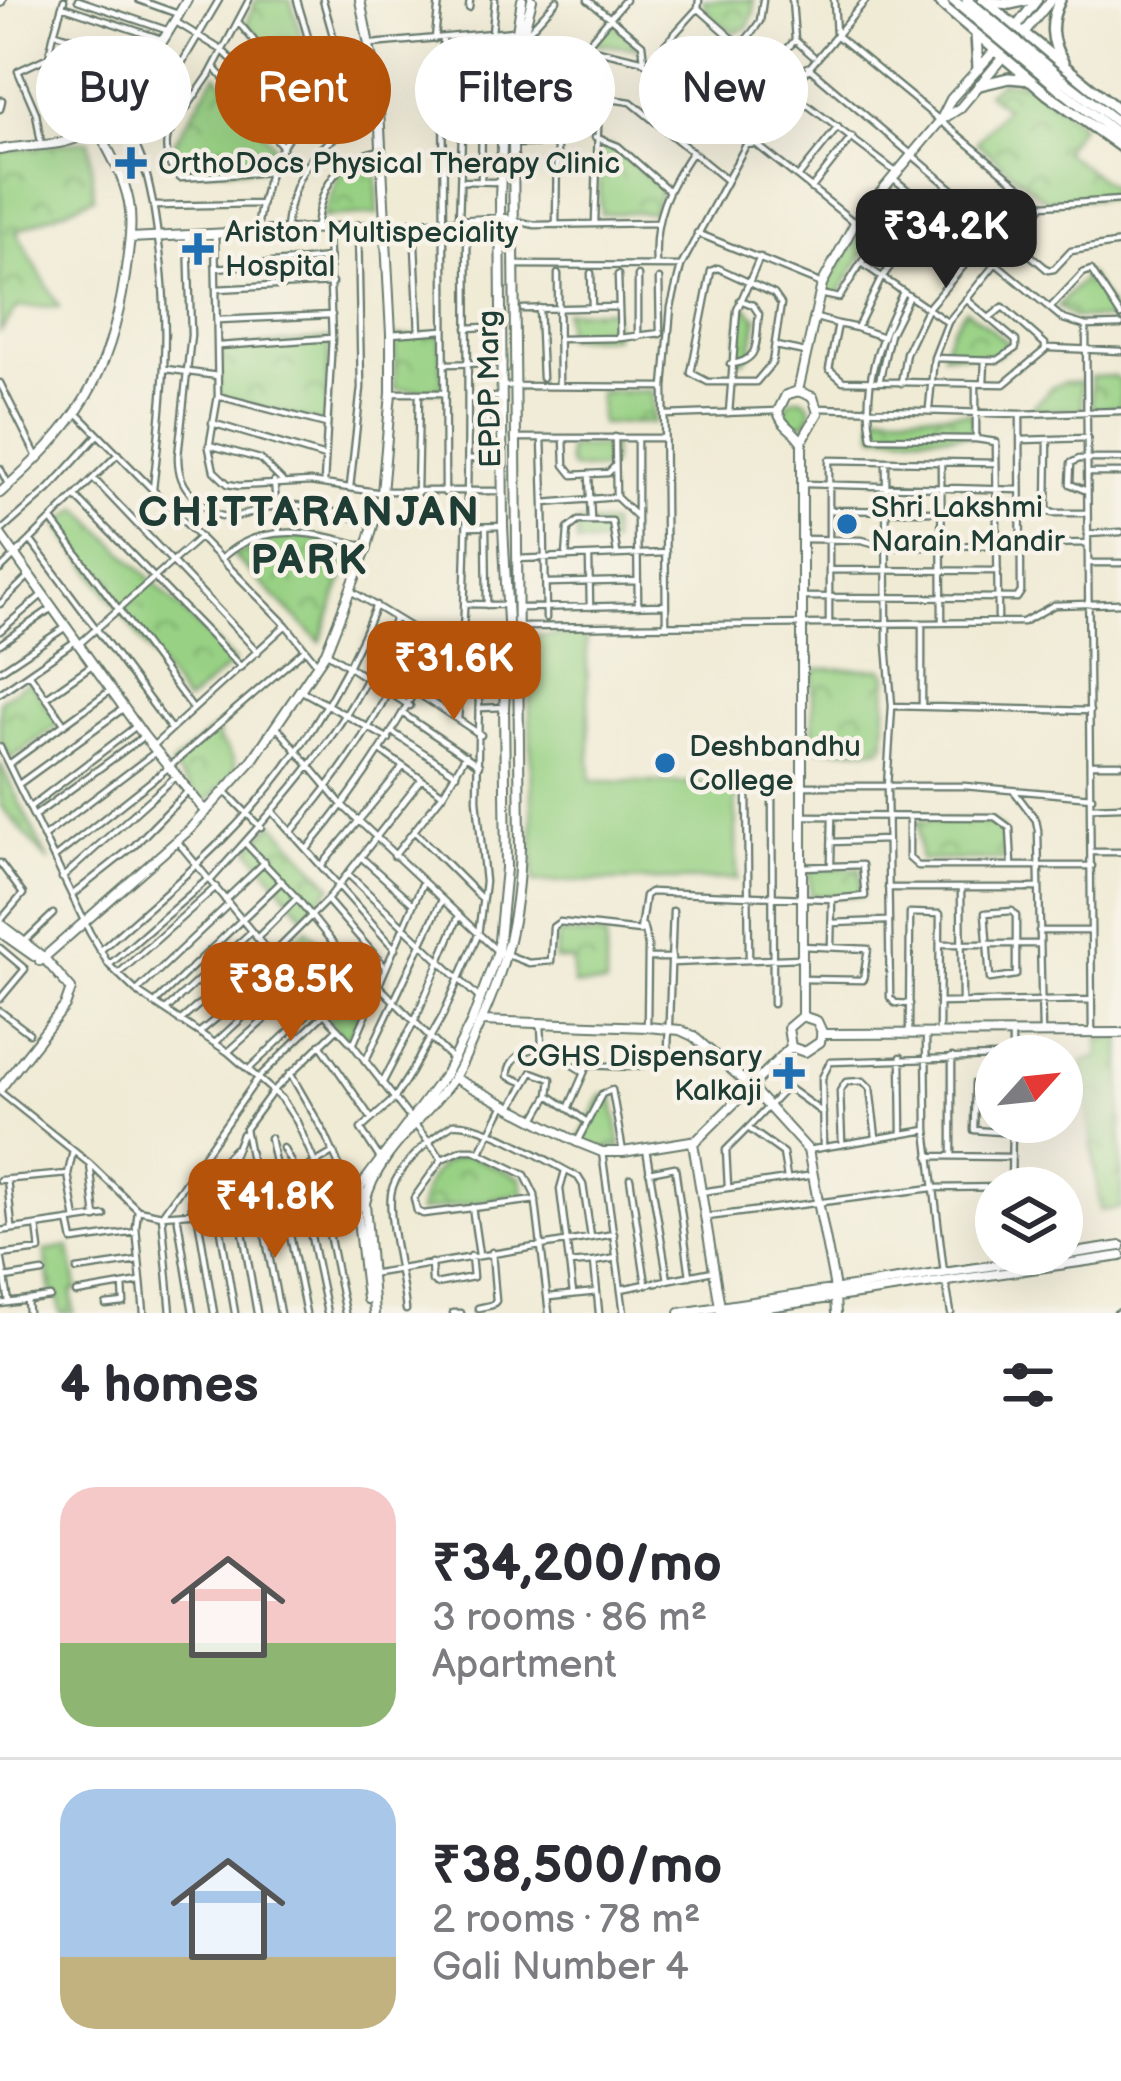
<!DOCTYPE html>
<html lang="en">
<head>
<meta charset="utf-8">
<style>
  body { margin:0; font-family:"Balsamiq Sans",sans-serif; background:#f2f2f3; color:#2b2b33; height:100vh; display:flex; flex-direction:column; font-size:45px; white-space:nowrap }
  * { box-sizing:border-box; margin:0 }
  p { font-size:39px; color:#7c7c81 }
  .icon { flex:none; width:66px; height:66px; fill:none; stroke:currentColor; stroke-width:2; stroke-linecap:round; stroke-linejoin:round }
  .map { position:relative; height:1313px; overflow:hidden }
  .details { display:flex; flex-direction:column; background:#fff; flex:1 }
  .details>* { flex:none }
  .guide { position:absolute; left:36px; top:36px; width:1050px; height:108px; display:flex; gap:24px }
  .needle { width:78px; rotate:63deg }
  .buttons { position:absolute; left:975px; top:1035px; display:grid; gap:24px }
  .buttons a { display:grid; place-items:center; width:108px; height:108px; border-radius:50%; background:#fff; box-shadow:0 12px 48px #0002; font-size:60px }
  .price { position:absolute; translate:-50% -102px; padding:0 27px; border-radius:24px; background:#b45309; color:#fff; font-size:39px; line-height:78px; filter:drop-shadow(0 3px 6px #0008) }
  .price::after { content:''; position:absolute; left:50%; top:72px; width:36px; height:27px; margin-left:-18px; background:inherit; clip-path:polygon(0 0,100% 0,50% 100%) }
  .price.current { background:#222; color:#fff }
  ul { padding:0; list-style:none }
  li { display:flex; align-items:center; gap:36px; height:300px; padding:0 60px }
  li+li { border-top:3px solid #e1e1e2 }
  li span { display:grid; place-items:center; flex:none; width:336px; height:240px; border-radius:36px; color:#555 }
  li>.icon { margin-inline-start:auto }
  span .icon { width:144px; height:144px; fill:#fffc; stroke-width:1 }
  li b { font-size:51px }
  h2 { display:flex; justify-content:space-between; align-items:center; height:144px; padding:0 60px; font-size:51px }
  .tag { padding:0 42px; border-radius:54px; background:#fff; box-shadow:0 12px 48px #0002; font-size:42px; line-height:108px }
  .tag.current { background:#b45309; color:#fff }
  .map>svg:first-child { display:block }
  .park { fill:url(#park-crowns); stroke:#5c875c; stroke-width:3 }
  .pitch { fill:#98d184; stroke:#5c875c; stroke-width:3 }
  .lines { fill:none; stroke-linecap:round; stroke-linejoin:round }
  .street-casing { stroke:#687a6c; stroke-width:9 }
  .secondary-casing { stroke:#687a6c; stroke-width:12 }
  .primary-casing { stroke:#687a6c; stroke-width:14 }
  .street { stroke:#fff; stroke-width:4.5 }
  .secondary { stroke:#fff; stroke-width:8 }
  .primary { stroke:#fff; stroke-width:9 }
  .primary-bridge-casing { stroke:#687a6c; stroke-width:14; stroke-linecap:butt }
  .primary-bridge { stroke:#fff; stroke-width:9 }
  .poi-dot { fill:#1f6fb2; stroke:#f7f3e8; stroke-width:4.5 }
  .labels { text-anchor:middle; stroke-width:9; stroke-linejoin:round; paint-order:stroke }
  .poi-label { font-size:30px; fill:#1f3d34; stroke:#f7f3e8; text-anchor:start }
  .street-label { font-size:30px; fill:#1f3d34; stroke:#f7f3e8 }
  .district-label { font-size:42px; font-weight:bold; letter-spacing:3px; fill:#1f3d34; stroke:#f7f3e8 }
</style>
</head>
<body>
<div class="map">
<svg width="1121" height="1313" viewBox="0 0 1121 1313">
  <defs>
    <pattern id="park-crowns" width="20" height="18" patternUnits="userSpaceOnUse" patternTransform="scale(3)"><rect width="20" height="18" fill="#98d184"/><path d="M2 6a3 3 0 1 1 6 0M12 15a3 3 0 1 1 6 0" fill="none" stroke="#7bab6d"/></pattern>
  </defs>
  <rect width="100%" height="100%" fill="#f7f3e8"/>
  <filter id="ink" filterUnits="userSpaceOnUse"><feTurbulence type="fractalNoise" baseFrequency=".00833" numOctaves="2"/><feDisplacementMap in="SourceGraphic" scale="24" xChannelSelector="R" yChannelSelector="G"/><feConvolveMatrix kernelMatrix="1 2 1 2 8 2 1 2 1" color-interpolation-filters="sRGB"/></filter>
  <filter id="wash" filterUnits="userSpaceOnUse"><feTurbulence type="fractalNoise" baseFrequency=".004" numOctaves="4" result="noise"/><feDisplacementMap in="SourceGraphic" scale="48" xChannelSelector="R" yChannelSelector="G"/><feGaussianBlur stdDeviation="2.7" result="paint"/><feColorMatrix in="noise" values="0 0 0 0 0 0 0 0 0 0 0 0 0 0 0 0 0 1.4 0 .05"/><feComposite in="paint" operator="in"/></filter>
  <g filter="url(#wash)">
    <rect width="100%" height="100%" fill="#f0ebd5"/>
    <!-- park -->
    <path class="park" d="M256,0H290L321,97L310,102L247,24Z
      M703,0H753L754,12L747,28L734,32L711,17Z
      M611,21L640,49L592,43Z
      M75,62L130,79L98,120L75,74Z
      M216,74L274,145L264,168L183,170L174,143Z
      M1000,82L1029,83L1081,124L1063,151L1116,190L1113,198L1045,200L976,142L1005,108L987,93Z
      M89,140L94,197L16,231L59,307H18L0,331V152Z
      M610,146L662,188L654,212L601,214L598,148Z
      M376,156L378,214L323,217L340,171Z
      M865,225L874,236L837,296L824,289Z
      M1088,274L1118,319L1073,318L1058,306Z
      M744,305L757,317L751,352L744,360H735Z
      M966,309L1010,345L996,356L943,353L952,328Z
      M613,310L614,337L565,338V311Z
      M440,335L442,391L395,389V337Z
      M329,339L326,424L218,396L222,348Z
      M1114,376L1121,383V407L1092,408L1091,377Z
      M1064,382H1081L1082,409L1030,410L1051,388Z
      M652,391L653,423L600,424L599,392Z
      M785 411a13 13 0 1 1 26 0a13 13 0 1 1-26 0Z
      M874,413H972L973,435H874Z
      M612,446V464L606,469H573L569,464L568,448Z
      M79,508L234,662L186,703L58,525Z
      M577,523L611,524L612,544H577Z
      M307,536L354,547L320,642L233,555L279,538Z
      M818,669H883L887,675L885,743L881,749H819L813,745V675Z
      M29,681L59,724L11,759L0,739V700Z
      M214,728L219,734L216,737C251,771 230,776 204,804L171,766Z
      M0,763L49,862L0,805Z
      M918,821H991L1002,829L1004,860H920Z
      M274,823L332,886L304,916L250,849Z
      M860,868L861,896H811L809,869Z
      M307,928L370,997L346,1041L278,953Z
      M558,934L606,936V985H574L572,960H555Z
      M1121,1038V1208L1100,1211L1082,1062L1098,1058L1099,1039Z
      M602,1095L613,1096L621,1147L601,1150L579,1140Z
      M467,1155L521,1178L523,1194L419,1212C425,1182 434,1161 467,1155Z
      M70,1247L77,1289L71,1291L74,1313H60L57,1293H51L45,1251Z"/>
    <!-- pitch -->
    <path class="pitch" d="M586,635L591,781L735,784L737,879L534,882L528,636Z"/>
  </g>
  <g filter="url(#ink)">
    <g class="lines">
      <!-- street casing -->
      <g class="street-casing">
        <path id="street" d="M64,0C46,58 37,85 72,139
          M78,0L169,31
          M139,0L178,14
          M249,0L210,74L168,135C164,150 168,169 180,178L269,172
          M297,0L327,102
          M323,0L350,96
          M588,0L642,44L644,61
          M834,0L836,35L1043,205L1121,200
          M62,6L164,40
          M469,8L470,0
          M698,8L741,46
          M176,22L223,51L299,126
          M239,23L313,110
          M56,33L148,62
          M492,33L495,0
          M526,34L557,0
          M435,39L439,0
          M443,40L445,493
          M795,40L813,56
          M372,44L514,31L641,60L689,91L744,137
          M586,46L625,0
          M651,60L698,8L699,0
          M214,67L283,147
          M808,67L1048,270L1054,269L1071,251L1121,243
          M466,84L507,86
          M788,90L897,173
          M750,91L795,40L792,0
          M562,92L631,102L725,179
          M698,98L753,31L760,21L763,0
          M0,109L2,100
          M111,109C145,146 152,190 158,238C171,328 163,399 153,489
          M462,119L503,117
          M97,126L77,91L71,61L76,59L134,78
          M666,126L689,91
          M133,131L179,68L219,0
          M754,134L756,144L746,145V135L754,134L866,0
          M595,137L618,146L668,190
          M41,143L36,113L18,71L46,58
          M513,144L555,143
          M756,144L855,223
          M798,177L838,127
          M893,178L1063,319L1086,326L1121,325
          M461,181L498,182
          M481,181L482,118
          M811,189L852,137
          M877,199L956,270
          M155,206L260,204
          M459,220L463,105L472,37
          M512,220L535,225L656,223
          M946,220L964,199
          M595,223L599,97
          M414,224L419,332
          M556,225L557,143L568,45
          M316,227C321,185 338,157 382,150
          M286,228C292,172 320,130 379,123
          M257,230C263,183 282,121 330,101C345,95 362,93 378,90
          M215,233L218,396L209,448L214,471L228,484L239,486L310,482L382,493
          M697,233L822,284
          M188,235L191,335L178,456C178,474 182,485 195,498C232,537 246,504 291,505C319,506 347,516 374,524
          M656,263C653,218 667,189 692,152
          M863,264L947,322
          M513,265L681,266
          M216,268L330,258
          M718,268L774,294L781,304L772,363L756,382H708L691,373L711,271Z
          M591,273L592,307
          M558,274L559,385
          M638,276V337
          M659,279L660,334
          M217,289L332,283
          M820,294L839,298L877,238L875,229L862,216
          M902,294C879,341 861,385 872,438L976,439V385
          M539,308L542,378
          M1050,308L1083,273L1091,270L1121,316
          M523,309L619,307
          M816,318L838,324L829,369L843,381L1004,384L1045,350V344L1003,307L989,318
          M218,320L332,315
          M838,324L857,328L881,279L932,209
          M1086,326L1092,1034
          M467,328L503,326
          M857,328L880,336
          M391,334L444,330
          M620,338L661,333
          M559,339L620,338L618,275
          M219,346L332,338
          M776,346L805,352
          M1049,348L1121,351
          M934,358L998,360L1016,348V341L966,299
          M444,364L503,363
          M730,364C762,361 755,341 759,314L753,305L740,300
          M166,369L218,376
          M879,382L890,334L908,298
          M0,383L38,459
          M901,383L906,353L927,309L979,248
          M984,384L985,360
          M504,386L664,387
          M391,393H445
          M218,396L326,424
          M486,398L488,458
          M468,399L498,397
          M818,408L1020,414L1121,411
          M929,408L934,358L948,322L1043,205
          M729,413L737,310L760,257
          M78,414L286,625L318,665
          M666,415L778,411
          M212,423L325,457
          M615,437L616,497
          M514,438H664
          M542,438L544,503
          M564,439L565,465L573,475L608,473L615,466
          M637,439V517
          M976,439L996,442L998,617
          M1022,440L1088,438
          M1048,440L1047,508L1052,513H1085
          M209,445L260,459L282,481
          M470,459L500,457
          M886,462L887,644L892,706L887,787L890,997L895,1003L910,1004
          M941,463L942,623
          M0,468L8,484
          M1091,473H1121
          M589,474L591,520
          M94,479L258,652
          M274,482L279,533
          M324,483L332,338L328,231
          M805,484L1020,490
          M350,487L361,388L358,225
          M383,491H496
          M1087,491L1070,484L1071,463L1079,459H1121
          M417,493L419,393
          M76,497L241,667
          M830,510L998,512
          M1020,515L1040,516L1049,511
          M52,520L193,709
          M469,527L503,526
          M486,527L487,605
          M0,532L49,489L98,435
          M1088,534L1121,532
          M801,539L862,540L887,547L1088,543
          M31,541L171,729
          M566,557L568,529L578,521H612L617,553
          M589,558L590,607
          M221,559C262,519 318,533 367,547
          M516,559L666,553
          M1089,563H1121
          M0,570L118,454
          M829,570L998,571
          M548,583L638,581
          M351,591L425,636L506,641
          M801,597L1017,598L1021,592L1020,414
          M0,604L30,575
          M467,604L509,605
          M521,608L665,605
          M546,618L544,503L616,497L637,517L638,606
          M829,623V460L996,463
          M666,626L664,387L671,307L681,266L746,145
          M520,627L1023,622L1054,605L1121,603
          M0,631L43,594
          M0,644L52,608
          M78,645L200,537
          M326,652L410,706
          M428,668L461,684
          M0,671L66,627
          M29,673L63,722
          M302,691L389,739
          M416,692L481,735
          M0,693L74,642
          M48,696L92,665
          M892,706L1090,711
          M922,706V623
          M481,708L504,707
          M405,715L479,765
          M458,720C470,553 468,389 467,222
          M277,727L343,806L497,951
          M395,734L456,774
          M153,746L286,625
          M0,747L90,933L109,965L136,991L228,1052L282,1099L297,1122L328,1193
          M381,751L443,794
          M9,764L111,690
          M1090,764H1121
          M19,784L124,708
          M772,787L773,1004
          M225,791L261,828
          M1014,791L1036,820L1038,830L1042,1034
          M30,807L135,727
          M1091,807L1121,806
          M274,813L395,949
          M34,816L144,736
          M802,816L995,817L1010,828L1012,865
          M909,817V858L918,866H1092
          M292,831C344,769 388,707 415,631
          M415,832L482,899
          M43,837L157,751
          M177,841L280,966L353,1045L409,1117
          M832,842L886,840
          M245,843L297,898L375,996
          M308,848C363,783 406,715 441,638
          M1093,852H1121
          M394,856L443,794L466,755
          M54,858L169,767L303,651
          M362,858L411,902
          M0,863L23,894L0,921
          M831,863L832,815
          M323,864L403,767
          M348,874L479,998
          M62,878L174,778
          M210,881C289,792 349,732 395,618
          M888,888H1039
          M961,888L962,1003
          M72,895L134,846L188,791
          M225,900L265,862
          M327,900L386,968
          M1012,911L1016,916V975L990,979L985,913Z
          M832,923L886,921
          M643,926L648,946L647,1027
          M1039,931H1091
          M257,938L297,898
          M24,942L53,914
          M942,944H1039
          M801,946L868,949L863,980L801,979
          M831,946L832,899
          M0,948L25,969L0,999
          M100,951C141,913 185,878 224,838C290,772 342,691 376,605
          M508,955L529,963L551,961L553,927L560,922L640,931L645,896L650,892L832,899L865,896L862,865L801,867
          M271,956L327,900L421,780
          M648,958H672
          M749,958L747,791L751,786H964L1092,797
          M672,963L801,958
          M109,965L208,879
          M118,974L216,887
          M380,987L452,1059
          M137,991L229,904
          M939,1003L1090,1000
          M154,1004L282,881
          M167,1009L251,932
          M0,1011L29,1033
          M180,1021L264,948
          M541,1024L542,1046
          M201,1031L280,966
          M909,1031L910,913L940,914L939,1034
          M926,1034L927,1130L944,1273
          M215,1043L288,976
          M320,1044L371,1118
          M353,1045L423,882
          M228,1052L300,988
          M1012,1056V1034
          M901,1057L902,1133
          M365,1062L442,900
          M251,1067L317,1005
          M290,1073L325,1134L350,1190
          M996,1080L975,1083L974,1130L1012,1133
          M525,1083L508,1076C509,1056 525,1051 542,1046L584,1072
          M382,1084L414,1022L459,916
          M0,1092L90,1164L138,1210
          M549,1095L587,1122
          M511,1108L532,1072L551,1079L549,1095L535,1119
          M568,1109L587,1066C618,1063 645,1077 668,1049L673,911
          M416,1126L442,1159
          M748,1128L787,1087L823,1113
          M242,1134L233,1156L235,1186L257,1313
          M270,1138L306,1313
          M577,1142L602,1094L612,1090L623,1152
          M842,1143L840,1091L846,1082L863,1081L870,1088L876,1137
          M823,1147L822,1078L830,1062L996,1057
          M283,1148L309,1196
          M234,1149L218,1165L212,1178L235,1313
          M646,1149L668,1280
          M808,1150L927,1130
          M73,1151L68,1174L76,1220
          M480,1152L504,1105
          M602,1152L624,1313
          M929,1156L1012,1157
          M952,1156V1057
          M379,1157L361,1129L394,1099L411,1072L443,1015L478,935L485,882L477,799L480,640
          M90,1164L96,1218
          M565,1171L560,1189L573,1294
          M649,1172L675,1167L690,1276
          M191,1174L192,1211
          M630,1178L646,1284
          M7,1179L12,1227
          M0,1180L68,1174
          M279,1184L334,1152
          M728,1187L726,1150L748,1128L783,1153L787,1178
          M1011,1188L1012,1122
          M701,1192L814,1175
          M321,1194L345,1313
          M303,1198L327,1313
          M536,1200L423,1214L417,1211L414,1198L442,1159L463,1150H474L525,1175L535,1195L549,1313
          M472,1207L479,1255
          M138,1210L162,1215L216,1211L358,1187
          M138,1210L136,1227L144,1313
          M197,1212L214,1313
          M177,1214L193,1313
          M707,1217L932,1188L1011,1187
          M69,1221L73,1241L136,1232
          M0,1231L105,1216
          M0,1255L40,1250L37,1226
          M1,1255L9,1302
          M594,1262L617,1258
          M431,1263L432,1281L436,1284L473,1277L471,1256
          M569,1264L594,1262L599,1313
          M77,1270L138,1261
          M370,1274L614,1234
          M5,1278L43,1272
          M946,1284L951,1313
          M621,1289L713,1271
          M76,1293L140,1282
          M549,1297L597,1292
          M27,1300L28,1313
          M0,1304L50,1297
          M106,1305L124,1303L123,1285
          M478,1308L492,1305L496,1301L492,1252
          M406,1310C403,1278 388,1223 391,1195C393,1170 433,1136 453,1124C483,1121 549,1162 578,1177L583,1185L591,1237
          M171,1313L162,1215L258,1078L325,1013
          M280,1313L245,1129L273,1091L337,1029
          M453,1313H461
          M1117,1313L1121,1312"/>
      </g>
      <!-- secondary casing -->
      <g class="secondary-casing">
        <path id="secondary" d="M0,2L1,0
          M1016,27L1037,0
          M1023,34L1051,0
          M941,120L960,108L1013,45
          M0,150C27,144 59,148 84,135C117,118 168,34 187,0
          M130,238L506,219
          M798,391L813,397L818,413L802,441V1016
          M798,391L822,284L855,223L940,121L951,99L1006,38
          M798,391L786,395L778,411C781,426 794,429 801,441
          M0,493C76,426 110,379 125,276C128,252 133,227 129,203C124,176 109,151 96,127
          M0,534L144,736L206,812
          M0,924L43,957L71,989L65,1006L0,1089
          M0,932L34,956
          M40,961L189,830L251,762L326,652L367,547L382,493L391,393V334L378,90L360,0
          M481,1021L647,1027L680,1030L693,1036L749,1085L808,1150L834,1283L836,1313
          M821,1034L1121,1033
          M791,1047L805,1052L820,1042L822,1032L817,1021L802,1016
          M791,1047L788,1028L802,1016
          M454,1078L577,1142L602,1152H623L697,1140L791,1047
          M693,1143L721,1313
          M367,1299L357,1211L361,1186L446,1073L472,1021L498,951L506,868L504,707L509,641L503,526L500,200L503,117L522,0
          M374,1313L365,1203C375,1156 422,1120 450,1083C461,1069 468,1050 475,1034C506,968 518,919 520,847L513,144L523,34L532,0
          M680,1313L1121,1246
          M727,1313L1121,1256"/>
      </g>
      <!-- primary casing -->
      <g class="primary-casing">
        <path id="primary" d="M937,0L1047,94L1121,147
          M983,0L1121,112
          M1060,0C1049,22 1050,41 1063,62
          M990,2L1010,4L1028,0
          M976,34L978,69
          M1067,83L1121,125
          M979,85L1009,78L1031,80
          M1060,89L1121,137"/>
      </g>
      <!-- street -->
      <use href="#street" class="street"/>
      <!-- secondary -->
      <use href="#secondary" class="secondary"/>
      <!-- primary -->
      <use href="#primary" class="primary"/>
      <!-- primary-bridge casing -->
      <g class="primary-bridge-casing">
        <path id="primary-bridge" d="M953,0L1060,89
          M967,0L1067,83"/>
      </g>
      <!-- primary-bridge -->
      <use href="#primary-bridge" class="primary-bridge"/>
    </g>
  </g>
  <!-- markers -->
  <g class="poi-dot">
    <path d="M125 145h12v12h12v12h-12v12h-12v-12h-12v-12h12z"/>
    <path d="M192 231h12v12h12v12h-12v12h-12v-12h-12v-12h12z"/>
    <circle cx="847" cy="524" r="12"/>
    <circle cx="665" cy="763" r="12"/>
    <path d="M783 1055h12v12h12v12h-12v12h-12v-12h-12v-12h12z"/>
  </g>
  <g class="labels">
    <!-- poi labels -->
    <g class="poi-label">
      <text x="158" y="173">OrthoDocs Physical Therapy Clinic</text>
      <text x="225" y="242">Ariston Multispeciality<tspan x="225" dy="34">Hospital</tspan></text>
      <text x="871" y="517">Shri Lakshmi<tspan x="871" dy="34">Narain Mandir</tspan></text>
      <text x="689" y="756">Deshbandhu<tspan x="689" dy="34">College</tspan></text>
      <text x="762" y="1066" text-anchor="end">CGHS Dispensary<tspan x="762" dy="34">Kalkaji</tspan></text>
    </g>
    <!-- street labels -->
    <g class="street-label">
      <text transform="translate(489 389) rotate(-91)" y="10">EPDP Marg</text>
    </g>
    <!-- district labels -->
    <g class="district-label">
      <text x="310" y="526">CHITTARANJAN<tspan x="310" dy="48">PARK</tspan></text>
    </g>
  </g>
</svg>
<div class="buttons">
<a><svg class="needle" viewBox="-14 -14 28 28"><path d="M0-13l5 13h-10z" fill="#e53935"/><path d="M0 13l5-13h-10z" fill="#7c7c81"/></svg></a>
<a><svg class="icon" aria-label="layers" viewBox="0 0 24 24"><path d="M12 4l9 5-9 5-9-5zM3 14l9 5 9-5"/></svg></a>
</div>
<b class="price current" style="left:946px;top:291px">₹34.2K</b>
<b class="price" style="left:454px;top:723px">₹31.6K</b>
<b class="price" style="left:291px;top:1044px">₹38.5K</b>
<b class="price" style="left:275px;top:1261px">₹41.8K</b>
<div class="guide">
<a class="tag">Buy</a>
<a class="tag current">Rent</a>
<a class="tag">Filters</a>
<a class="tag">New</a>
</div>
</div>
<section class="details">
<h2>4 homes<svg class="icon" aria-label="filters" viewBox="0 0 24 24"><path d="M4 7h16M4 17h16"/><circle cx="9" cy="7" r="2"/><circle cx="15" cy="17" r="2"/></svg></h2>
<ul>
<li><span style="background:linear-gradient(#f6c9c9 65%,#8fb573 0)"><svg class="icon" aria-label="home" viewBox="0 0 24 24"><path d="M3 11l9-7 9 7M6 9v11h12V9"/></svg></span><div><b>₹34,200/mo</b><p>3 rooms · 86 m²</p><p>Apartment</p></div></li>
<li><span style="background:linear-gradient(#a9c7e8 70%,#c2b280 0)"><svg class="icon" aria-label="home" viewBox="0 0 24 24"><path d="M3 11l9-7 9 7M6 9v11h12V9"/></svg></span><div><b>₹38,500/mo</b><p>2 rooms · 78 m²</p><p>Gali Number 4</p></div></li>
</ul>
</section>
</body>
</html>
